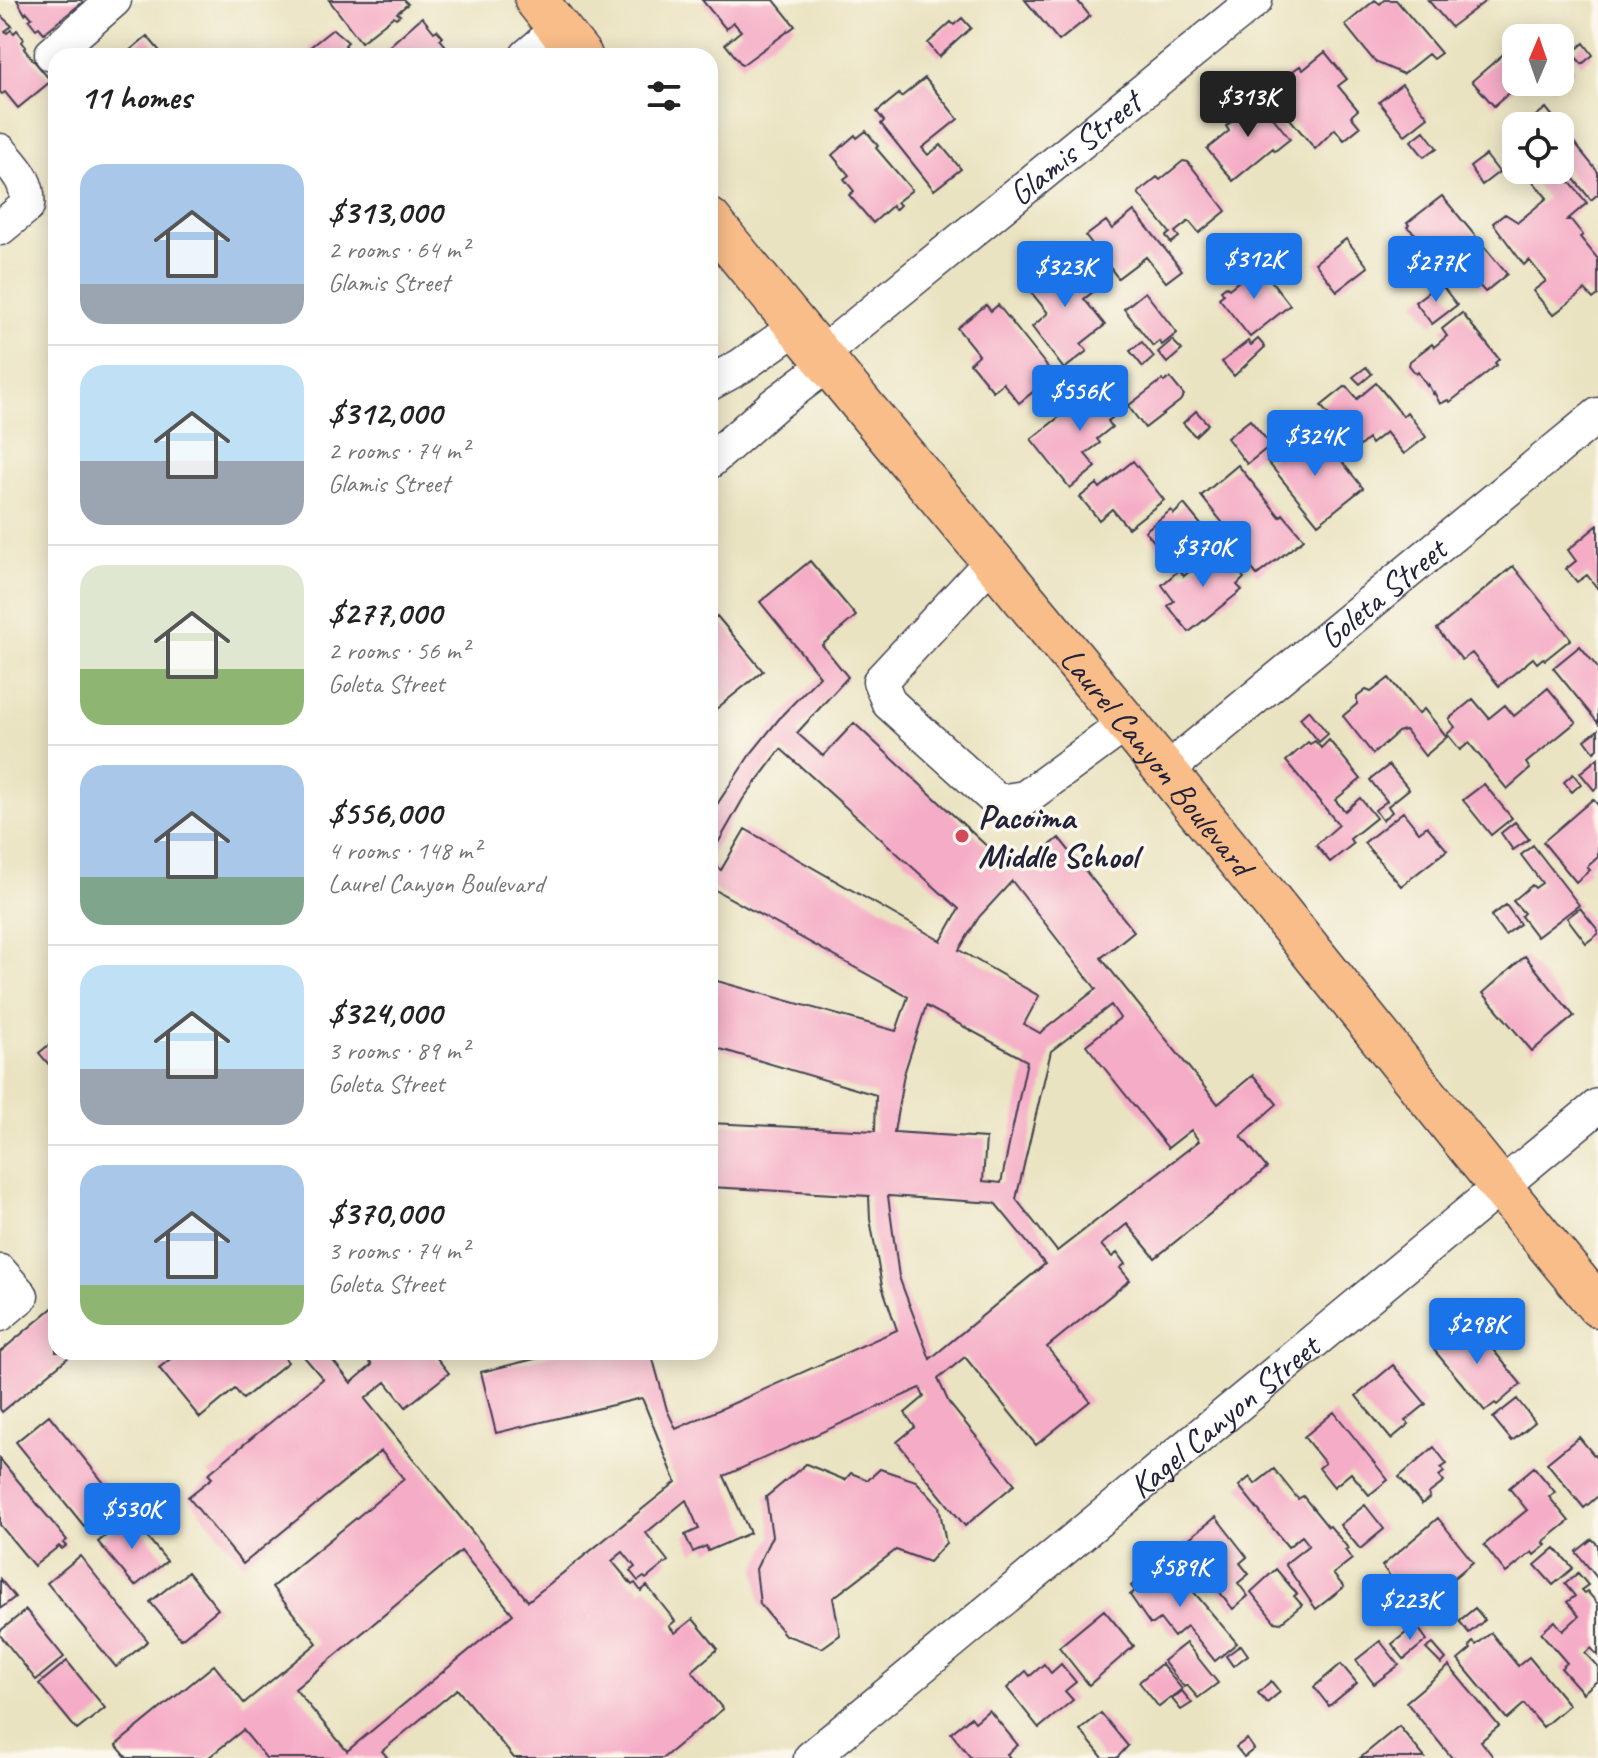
<!DOCTYPE html>
<html lang="en">
<head>
<meta charset="utf-8">
<style>
  body { margin:0; font-family:Caveat,sans-serif; background:#f2f2f2; color:#222; height:100vh; display:flex; flex-direction:column; font-size:30px; white-space:nowrap }
  * { box-sizing:border-box; margin:0 }
  p { font-size:26px; color:#767676 }
  .icon { flex:none; width:44px; height:44px; fill:none; stroke:currentColor; stroke-width:2; stroke-linecap:round; stroke-linejoin:round }
  .map { position:relative; flex:1; overflow:hidden }
  .panel { position:absolute; left:48px; top:48px; width:670px; height:1312px; display:flex; flex-direction:column; background:#fff; border-radius:24px; box-shadow:0 4px 20px #0003 }
  .panel>* { flex:none }
  .needle { width:52px; rotate:2deg }
  .controls { position:absolute; left:1502px; top:24px; display:grid; gap:16px }
  .controls a { display:grid; place-items:center; width:72px; height:72px; border-radius:16px; background:#fff; box-shadow:0 4px 20px #0003; font-size:40px }
  .price { position:absolute; translate:-50% -68px; padding:0 18px; border-radius:8px; background:#1a73e8; color:#fff; font-size:26px; line-height:52px; filter:drop-shadow(0 2px 4px #0008) }
  .price::after { content:''; position:absolute; left:50%; top:48px; width:24px; height:18px; margin-left:-12px; background:inherit; clip-path:polygon(0 0,100% 0,50% 100%) }
  .price.on { background:#222; color:#fff }
  ul { padding:0; list-style:none }
  li { display:flex; align-items:center; gap:24px; height:200px; padding:0 32px }
  li+li { border-top:2px solid #e0e0e0 }
  li span { display:grid; place-items:center; flex:none; width:224px; height:160px; border-radius:24px; color:#555 }
  li>.icon { margin-inline-start:auto }
  span .icon { width:96px; height:96px; fill:#fffc; stroke-width:1 }
  li b { font-size:34px }
  h2 { display:flex; justify-content:space-between; align-items:center; height:96px; padding:0 32px; font-size:34px }
  .map>svg:first-child { display:block }
  .building { fill:#f5acc6; fill-rule:evenodd }
  .lines { fill:none; stroke-linecap:round; stroke-linejoin:round }
  .minor-casing { stroke:#403f4f; stroke-width:37 }
  .major-casing { stroke:#403f4f; stroke-width:45 }
  .minor { stroke:#fff; stroke-width:34 }
  .major { stroke:#f8bd89; stroke-width:42 }
  .poi-dot { fill:#d1495b; stroke:#fbf7ec; stroke-width:3 }
  .labels { text-anchor:middle; stroke-width:7; stroke-linejoin:round; paint-order:stroke }
  .street-label { font-size:34px; fill:#22223b; stroke:#fbf7ec }
  .poi-label { font-size:34px; font-weight:bold; fill:#22223b; stroke:#fbf7ec; text-anchor:start }
</style>
</head>
<body>
<div class="map">
<svg width="1598" height="1758" viewBox="0 0 1598 1758">
  <rect width="100%" height="100%" fill="#fbf7ec"/>
  <filter id="ink" filterUnits="userSpaceOnUse"><feTurbulence type="fractalNoise" baseFrequency=".0125" numOctaves="2"/><feDisplacementMap in="SourceGraphic" scale="16" xChannelSelector="R" yChannelSelector="G"/><feConvolveMatrix kernelMatrix="1 2 1 2 8 2 1 2 1" color-interpolation-filters="sRGB"/></filter>
  <filter id="wash" filterUnits="userSpaceOnUse"><feTurbulence type="fractalNoise" baseFrequency=".006" numOctaves="4" result="noise"/><feDisplacementMap in="SourceGraphic" scale="32" xChannelSelector="R" yChannelSelector="G"/><feGaussianBlur stdDeviation="1.8" result="paint"/><feColorMatrix in="noise" values="0 0 0 0 0 0 0 0 0 0 0 0 0 0 0 0 0 1.4 0 .05"/><feComposite in="paint" operator="in"/></filter>
  <g filter="url(#wash)">
    <rect width="100%" height="100%" fill="#eae3c1"/>
    <g id="blocks">
      <!-- building -->
      <path class="building" d="M17,0H81L83,2L44,33L39,27L36,29L29,20L32,18L27,12L25,14Z
        M329,0H404L408,4L397,13L400,15L396,18L394,16L361,42Z
        M702,0H774L795,26L742,65L725,44L741,31L733,22L726,29Z
        M1025,0H1077L1090,16L1059,41Z
        M1375,0L1380,4L1384,0H1396L1441,53L1433,59L1428,54L1403,74L1375,62L1345,25Z
        M1428,0H1487L1451,27Z
        M0,15L12,26L5,31L7,33L11,30L14,33L17,30L24,39L22,42L26,47L24,49L51,81L18,108L5,92L2,94L0,92Z
        M422,17L434,32L437,30L443,37L440,39L454,56H378Z
        M962,18L971,28L939,57L928,43L951,22L954,25Z
        M333,29L348,42L345,45L352,53L349,56H315L309,48Z
        M147,36L164,56H123Z
        M1584,43L1593,55L1582,64L1572,53Z
        M1508,50L1516,60V82H1522L1494,106L1472,81Z
        M1325,52L1347,79L1338,86L1358,110L1351,116L1360,127L1344,140L1335,129L1315,149L1266,90L1300,66L1303,70Z
        M1560,53L1575,70L1554,88L1549,82H1560Z
        M925,78L958,119L922,148L928,155L941,145L961,169L934,190L881,124L884,121L877,112L899,94L901,97Z
        M1402,84L1428,117L1405,135L1379,102Z
        M1256,96L1290,139L1275,151L1273,148L1233,181L1207,149L1229,131L1226,126L1240,115L1237,111Z
        M1546,108L1598,172V194L1591,200L1560,162V126H1531L1528,122Z
        M866,131L878,146L876,148L912,190L897,202L900,205L895,210L892,206L873,223L849,195L854,191L844,179L849,175L832,155L855,135L857,138Z
        M1424,131L1437,148L1424,157L1411,141Z
        M1486,155L1499,172L1482,185L1470,167Z
        M1183,161L1188,162L1226,211L1199,233L1189,221L1175,232L1179,237L1171,243L1166,236L1170,233L1138,193L1157,177L1160,180Z
        M1523,170H1560L1587,203L1567,220H1571L1583,235L1580,237L1598,259V295L1593,299L1585,290L1553,315L1533,291L1546,281L1529,260L1524,265L1493,223L1505,214L1518,222L1547,198Z
        M1442,196L1507,274L1485,292L1448,249L1437,258L1425,243L1422,246L1417,240L1420,238L1407,227L1409,225L1407,223Z
        M1134,211L1182,270L1166,282L1146,257L1118,278L1086,236L1106,221L1112,229Z
        M1346,239L1368,267L1337,291L1315,263Z
        M1069,251L1098,288L1084,299L1105,325L1081,344L1087,351L1064,369L1032,327L1048,313L1026,286Z
        M1259,265L1290,305L1250,337L1219,298L1224,294L1221,290L1226,286L1229,289Z
        M1440,283L1457,305L1432,324L1415,302Z
        M1145,292L1177,333L1162,345L1159,341L1153,346L1124,309Z
        M986,305L991,311L998,305L1054,375L1019,403L1003,383L993,391L970,363L979,355L957,328Z
        M1462,313L1499,359L1495,363L1497,365L1450,402L1448,400L1440,404L1434,392L1433,394L1428,384L1427,386L1418,372L1416,374L1409,365L1410,361L1432,344L1434,347L1447,336L1442,329Z
        M1258,339L1265,347L1234,376L1222,362L1248,341L1251,345Z
        M1172,340L1182,350L1167,363L1158,352Z
        M1142,342L1154,357L1143,367L1130,351Z
        M1366,367L1372,374L1360,384L1353,377Z
        M1170,378L1184,395L1180,401L1145,428L1128,406L1162,380L1164,382Z
        M1108,379L1128,405L1108,421L1112,427L1097,439L1100,443L1085,454L1096,467L1070,488L1031,439Z
        M1376,383L1403,416L1407,412L1426,437L1404,454L1386,432L1371,444L1368,439L1353,452L1329,422L1332,419L1321,406L1346,386L1357,399Z
        M1196,411L1208,424L1195,436L1183,423Z
        M1250,420L1271,445L1247,464L1227,438Z
        M1301,434L1323,461L1335,453L1363,488L1318,524L1267,461Z
        M1133,461L1164,500L1128,528L1112,509L1099,520L1080,497L1097,484L1100,488Z
        M1238,465L1280,517L1283,514L1304,539L1257,575L1248,564L1245,567L1234,554L1242,547L1201,496Z
        M1184,504L1211,537L1176,568L1145,531L1171,510L1174,514Z
        M1598,525V589L1587,575L1577,582L1566,569L1576,561L1568,550Z
        M1218,547L1230,562L1234,559L1239,566L1236,568L1244,578L1237,585L1242,590L1189,632L1168,606L1174,601L1162,585L1179,570L1184,576Z
        M810,561L856,616L822,645L848,677L797,733L823,756L854,723L1005,863L1013,854L1023,867L1059,838L1134,931L1101,958L1218,1104L1253,1075L1277,1104L1241,1136L1267,1168L1155,1258L1127,1224L1101,1245L1112,1257L1117,1253L1125,1264L1120,1268L1130,1280L1047,1347L1090,1401L1036,1445L965,1357L938,1379L949,1403L1015,1484L965,1526L897,1442L915,1427L905,1413L924,1397L920,1388L724,1476L750,1533L708,1551L706,1546L693,1552L685,1535L699,1529L686,1500L646,1533L668,1561L646,1579L644,1577L638,1581L630,1571L635,1567L623,1552L612,1561L632,1585L635,1583L641,1591L647,1586L675,1621L669,1626L675,1633L693,1619L718,1649L692,1671L723,1709L663,1758H514L457,1689L382,1751L388,1758H266L243,1730L208,1758H127L116,1745L214,1665L244,1703L317,1643L272,1587L404,1479L381,1451L243,1564L188,1497L212,1478L208,1474L323,1379L300,1352H326L351,1383L372,1365L361,1352H432L449,1373L406,1407L386,1382L365,1399L528,1601L676,1482L642,1398L496,1433L481,1372L563,1352H651L667,1410L676,1429L897,1330L882,1286L870,1219L869,1196L710,1187V1123L875,1131L876,1095L710,1046V979L896,1031L908,997L710,887V863L721,870L745,829L941,941L959,909L781,749L743,799L710,857V815L749,756L783,714L820,676L760,602ZM1012,881L1096,989L1040,1033L1024,1024L1039,996L959,950L979,917ZM1111,1005L1120,1018L1086,1045L1168,1148L1191,1130L1199,1141L1057,1251L1016,1199L1051,1051ZM926,1006L1027,1061L1001,1183L983,1181L986,1138L894,1132L904,1074ZM888,1196L995,1203L1045,1264L930,1359L899,1277ZM461,1551L513,1614L347,1751L295,1689Z
        M1513,566L1571,639L1545,660L1543,658L1537,663L1533,658L1499,686L1472,653L1462,660L1437,629Z
        M717,616L763,671L710,714V622Z
        M1580,646L1598,668V723L1553,668Z
        M1389,678L1418,714L1424,709L1447,737L1425,756L1405,730L1398,732L1373,754L1343,716L1357,704V697L1366,690L1371,692Z
        M1548,688L1576,722L1526,763L1530,769L1507,789L1469,743L1460,750L1447,734L1455,727L1449,719L1473,699L1489,718L1505,705L1514,716Z
        M1309,710L1328,734L1319,742L1300,718Z
        M1598,730V749L1594,752L1585,740Z
        M1329,740L1361,779L1335,800L1345,811L1360,798L1376,818L1350,839L1353,844L1330,862L1316,845L1339,825L1286,761L1308,742L1310,744L1315,741L1321,748Z
        M1598,758V787L1594,790L1580,773Z
        M1389,765L1409,789L1388,806L1392,812L1382,820L1375,810L1387,801L1370,780Z
        M1573,774L1581,784L1572,792L1564,782Z
        M1484,784L1512,818L1491,835L1463,800Z
        M1593,799L1598,805V857L1587,867L1590,870L1576,882L1543,842Z
        M1403,812L1419,832L1427,826L1447,850L1401,886L1364,843Z
        M1515,822L1529,839L1513,850L1501,833Z
        M1533,845L1579,905L1537,937L1521,916L1524,913L1513,901L1532,885L1535,888L1542,883L1521,855Z
        M1506,905L1520,924L1505,935L1491,916Z
        M1580,908L1598,930V934L1586,943L1567,918Z
        M1525,956L1574,1016L1532,1051L1483,993Z
        M56,1039V1073L39,1053Z
        M56,1305V1352H75L2,1412L0,1409V1352Z
        M1468,1319L1521,1384L1497,1405L1495,1403L1485,1411L1434,1350Z
        M179,1352H280L288,1362L243,1399L235,1389L200,1418L159,1368Z
        M1393,1365L1426,1404L1405,1421L1409,1424L1391,1439L1356,1396Z
        M1517,1399L1535,1422L1512,1441L1493,1418Z
        M1334,1412L1388,1480L1369,1495L1351,1473L1334,1487L1319,1468L1325,1463L1304,1437Z
        M49,1415L117,1499L84,1526L16,1442Z
        M1579,1437L1598,1460V1496L1584,1508L1547,1463Z
        M1434,1447L1447,1464L1441,1468L1444,1472L1439,1476L1444,1482L1428,1494L1430,1497L1422,1504L1399,1477Z
        M0,1459L67,1540L63,1543L66,1546L62,1549L59,1546L34,1566L0,1525Z
        M806,1464L845,1480L851,1473L868,1480L880,1469L916,1481L939,1506L946,1543L929,1562L896,1550L833,1598L840,1635L822,1648L785,1635L760,1604L756,1569L772,1536L766,1497Z
        M1534,1467L1555,1492L1549,1497L1569,1521L1543,1542L1546,1545L1534,1555L1532,1552L1506,1573L1484,1545L1527,1510L1509,1488Z
        M1274,1469L1298,1499L1303,1496L1328,1527L1330,1526L1348,1548L1345,1550L1352,1559L1333,1574L1344,1587L1316,1609L1285,1564L1309,1545L1302,1536L1288,1547L1239,1486L1250,1477L1255,1484Z
        M1365,1505L1384,1529L1360,1549L1340,1525Z
        M130,1516L167,1561L135,1586L98,1542Z
        M1216,1517L1247,1557L1240,1563L1249,1574L1238,1583L1248,1596L1233,1609L1182,1544Z
        M1438,1518L1473,1562L1439,1590L1428,1576L1405,1595L1382,1566Z
        M1592,1539L1598,1545V1579L1576,1552Z
        M1555,1548L1573,1568L1553,1585L1535,1565Z
        M80,1556L148,1641L116,1667L47,1583Z
        M1165,1558L1237,1643L1215,1661L1187,1626L1174,1637L1160,1619L1153,1624H1150L1130,1595L1135,1591L1131,1586Z
        M1276,1569L1297,1594L1294,1596L1302,1605L1280,1623L1275,1622L1251,1592Z
        M188,1572L218,1609L181,1639L150,1602Z
        M1578,1573L1588,1585L1581,1590L1584,1593L1587,1591L1598,1604V1656L1591,1648L1585,1653L1598,1667V1680L1583,1693L1561,1668L1567,1663L1541,1633L1555,1621L1563,1631L1579,1616L1567,1602L1575,1596L1565,1584Z
        M0,1579L15,1597L0,1609Z
        M1475,1608L1485,1620L1469,1633L1459,1621Z
        M26,1610L64,1657L36,1680L0,1635V1631Z
        M1104,1610L1134,1646L1089,1685L1059,1647Z
        M1416,1625L1427,1640L1404,1659L1392,1644Z
        M1491,1633L1518,1666L1529,1657L1569,1705L1543,1727L1524,1704L1507,1719L1458,1660L1471,1649L1469,1646L1473,1642L1476,1645Z
        M1380,1641L1399,1665L1374,1684L1356,1660Z
        M1186,1643L1218,1683L1198,1698L1187,1685L1184,1687L1163,1661Z
        M1433,1644L1446,1659L1441,1664L1426,1649Z
        M1241,1645L1248,1655L1233,1666L1226,1656Z
        M67,1661L105,1708L77,1730L39,1684Z
        M1044,1664L1051,1673L1061,1664L1076,1682L1065,1691L1073,1700L1039,1728L1007,1688L1026,1671L1030,1676Z
        M1161,1664L1182,1689L1159,1707L1139,1682Z
        M1341,1664L1357,1683L1329,1706L1314,1687Z
        M1449,1666L1499,1726L1481,1741L1494,1758H1452L1406,1702Z
        M1271,1681L1280,1692L1267,1703L1258,1693Z
        M1182,1691L1192,1703L1181,1710L1172,1699Z
        M989,1710L1018,1745L1007,1754L1010,1758H971L951,1733L971,1717L975,1722Z
        M1101,1713L1128,1746L1117,1758H1103L1080,1730Z
        M1399,1726L1425,1758H1360Z
        M1247,1739L1254,1749L1244,1757L1236,1747Z"/>
    </g>
  </g>
  <g filter="url(#ink)">
    <use href="#blocks" fill-opacity="0" stroke="#403f4f" stroke-width="2"/>
    <g class="lines">
      <!-- minor casing -->
      <g class="minor-casing">
        <g id="minor">
          <path d="M52,54L114,0"/>
          <path d="M527,56L559,29"/>
          <path d="M0,151C15,169 30,182 27,206L0,228"/>
          <path id="s1" d="M820,355L1255,0"/>
          <path d="M710,383L741,366L798,326"/>
          <path d="M710,461L774,405L828,364"/>
          <path d="M992,561L880,681L889,703L998,802L1025,798L1127,723"/>
          <path id="s2" d="M1166,771L1598,415"/>
          <path d="M0,1272L21,1296L0,1314"/>
          <path id="s3" d="M811,1758L1598,1106"/>
        </g>
      </g>
      <!-- major casing -->
      <g class="major-casing">
        <g id="major">
          <path d="M536,0L581,56"/>
          <path id="s4" d="M710,220C838,379 972,534 1101,692C1269,895 1430,1103 1598,1306"/>
        </g>
      </g>
      <!-- minor -->
      <use href="#minor" class="minor"/>
      <!-- major -->
      <use href="#major" class="major"/>
    </g>
  </g>
  <!-- markers -->
  <circle class="poi-dot" cx="962" cy="836" r="8"/>
  <g class="labels">
    <!-- street labels -->
    <g class="street-label">
      <text dy="12" stroke="none"><textPath href="#s1" startOffset="328">Glamis Street</textPath></text>
      <text dy="12" stroke="none"><textPath href="#s2" startOffset="280">Goleta Street</textPath></text>
      <text dy="12" stroke="none"><textPath href="#s4" startOffset="702">Laurel Canyon Boulevard</textPath></text>
      <text dy="12" stroke="none"><textPath href="#s3" startOffset="536">Kagel Canyon Street</textPath></text>
    </g>
    <!-- poi labels -->
    <g class="poi-label">
      <text x="978" y="828">Pacoima<tspan x="978" dy="39">Middle School</tspan></text>
    </g>
  </g>
</svg>
<div class="controls">
<a><svg class="needle" viewBox="-14 -14 28 28"><path d="M0-13l5 13h-10z" fill="#e53935"/><path d="M0 13l5-13h-10z" fill="#767676"/></svg></a>
<a><svg class="icon" aria-label="locate" viewBox="0 0 24 24"><circle cx="12" cy="12" r="6"/><path d="M12 2v4M12 18v4M2 12h4M18 12h4"/></svg></a>
</div>
<b class="price on" style="left:1248px;top:139px">$313K</b>
<b class="price" style="left:1254px;top:301px">$312K</b>
<b class="price" style="left:1436px;top:304px">$277K</b>
<b class="price" style="left:1065px;top:309px">$323K</b>
<b class="price" style="left:1080px;top:433px">$556K</b>
<b class="price" style="left:1315px;top:478px">$324K</b>
<b class="price" style="left:1203px;top:589px">$370K</b>
<b class="price" style="left:1477px;top:1366px">$298K</b>
<b class="price" style="left:132px;top:1551px">$530K</b>
<b class="price" style="left:1180px;top:1609px">$589K</b>
<b class="price" style="left:1410px;top:1642px">$223K</b>
<section class="panel">
<h2>11 homes<svg class="icon" aria-label="filters" viewBox="0 0 24 24"><path d="M4 7h16M4 17h16"/><circle cx="9" cy="7" r="2"/><circle cx="15" cy="17" r="2"/></svg></h2>
<ul>
<li><span style="background:linear-gradient(#a9c7e8 75%,#9aa5b1 0)"><svg class="icon" aria-label="home" viewBox="0 0 24 24"><path d="M3 11l9-7 9 7M6 9v11h12V9"/></svg></span><div><b>$313,000</b><p>2 rooms · 64 m²</p><p>Glamis Street</p></div></li>
<li><span style="background:linear-gradient(#bfe0f5 60%,#9aa5b1 0)"><svg class="icon" aria-label="home" viewBox="0 0 24 24"><path d="M3 11l9-7 9 7M6 9v11h12V9"/></svg></span><div><b>$312,000</b><p>2 rooms · 74 m²</p><p>Glamis Street</p></div></li>
<li><span style="background:linear-gradient(#dfe7d0 65%,#8fb573 0)"><svg class="icon" aria-label="home" viewBox="0 0 24 24"><path d="M3 11l9-7 9 7M6 9v11h12V9"/></svg></span><div><b>$277,000</b><p>2 rooms · 56 m²</p><p>Goleta Street</p></div></li>
<li><span style="background:linear-gradient(#a9c7e8 70%,#7fa58c 0)"><svg class="icon" aria-label="home" viewBox="0 0 24 24"><path d="M3 11l9-7 9 7M6 9v11h12V9"/></svg></span><div><b>$556,000</b><p>4 rooms · 148 m²</p><p>Laurel Canyon Boulevard</p></div></li>
<li><span style="background:linear-gradient(#bfe0f5 65%,#9aa5b1 0)"><svg class="icon" aria-label="home" viewBox="0 0 24 24"><path d="M3 11l9-7 9 7M6 9v11h12V9"/></svg></span><div><b>$324,000</b><p>3 rooms · 89 m²</p><p>Goleta Street</p></div></li>
<li><span style="background:linear-gradient(#a9c7e8 75%,#8fb573 0)"><svg class="icon" aria-label="home" viewBox="0 0 24 24"><path d="M3 11l9-7 9 7M6 9v11h12V9"/></svg></span><div><b>$370,000</b><p>3 rooms · 74 m²</p><p>Goleta Street</p></div></li>
</ul>
</section>
</div>
</body>
</html>
